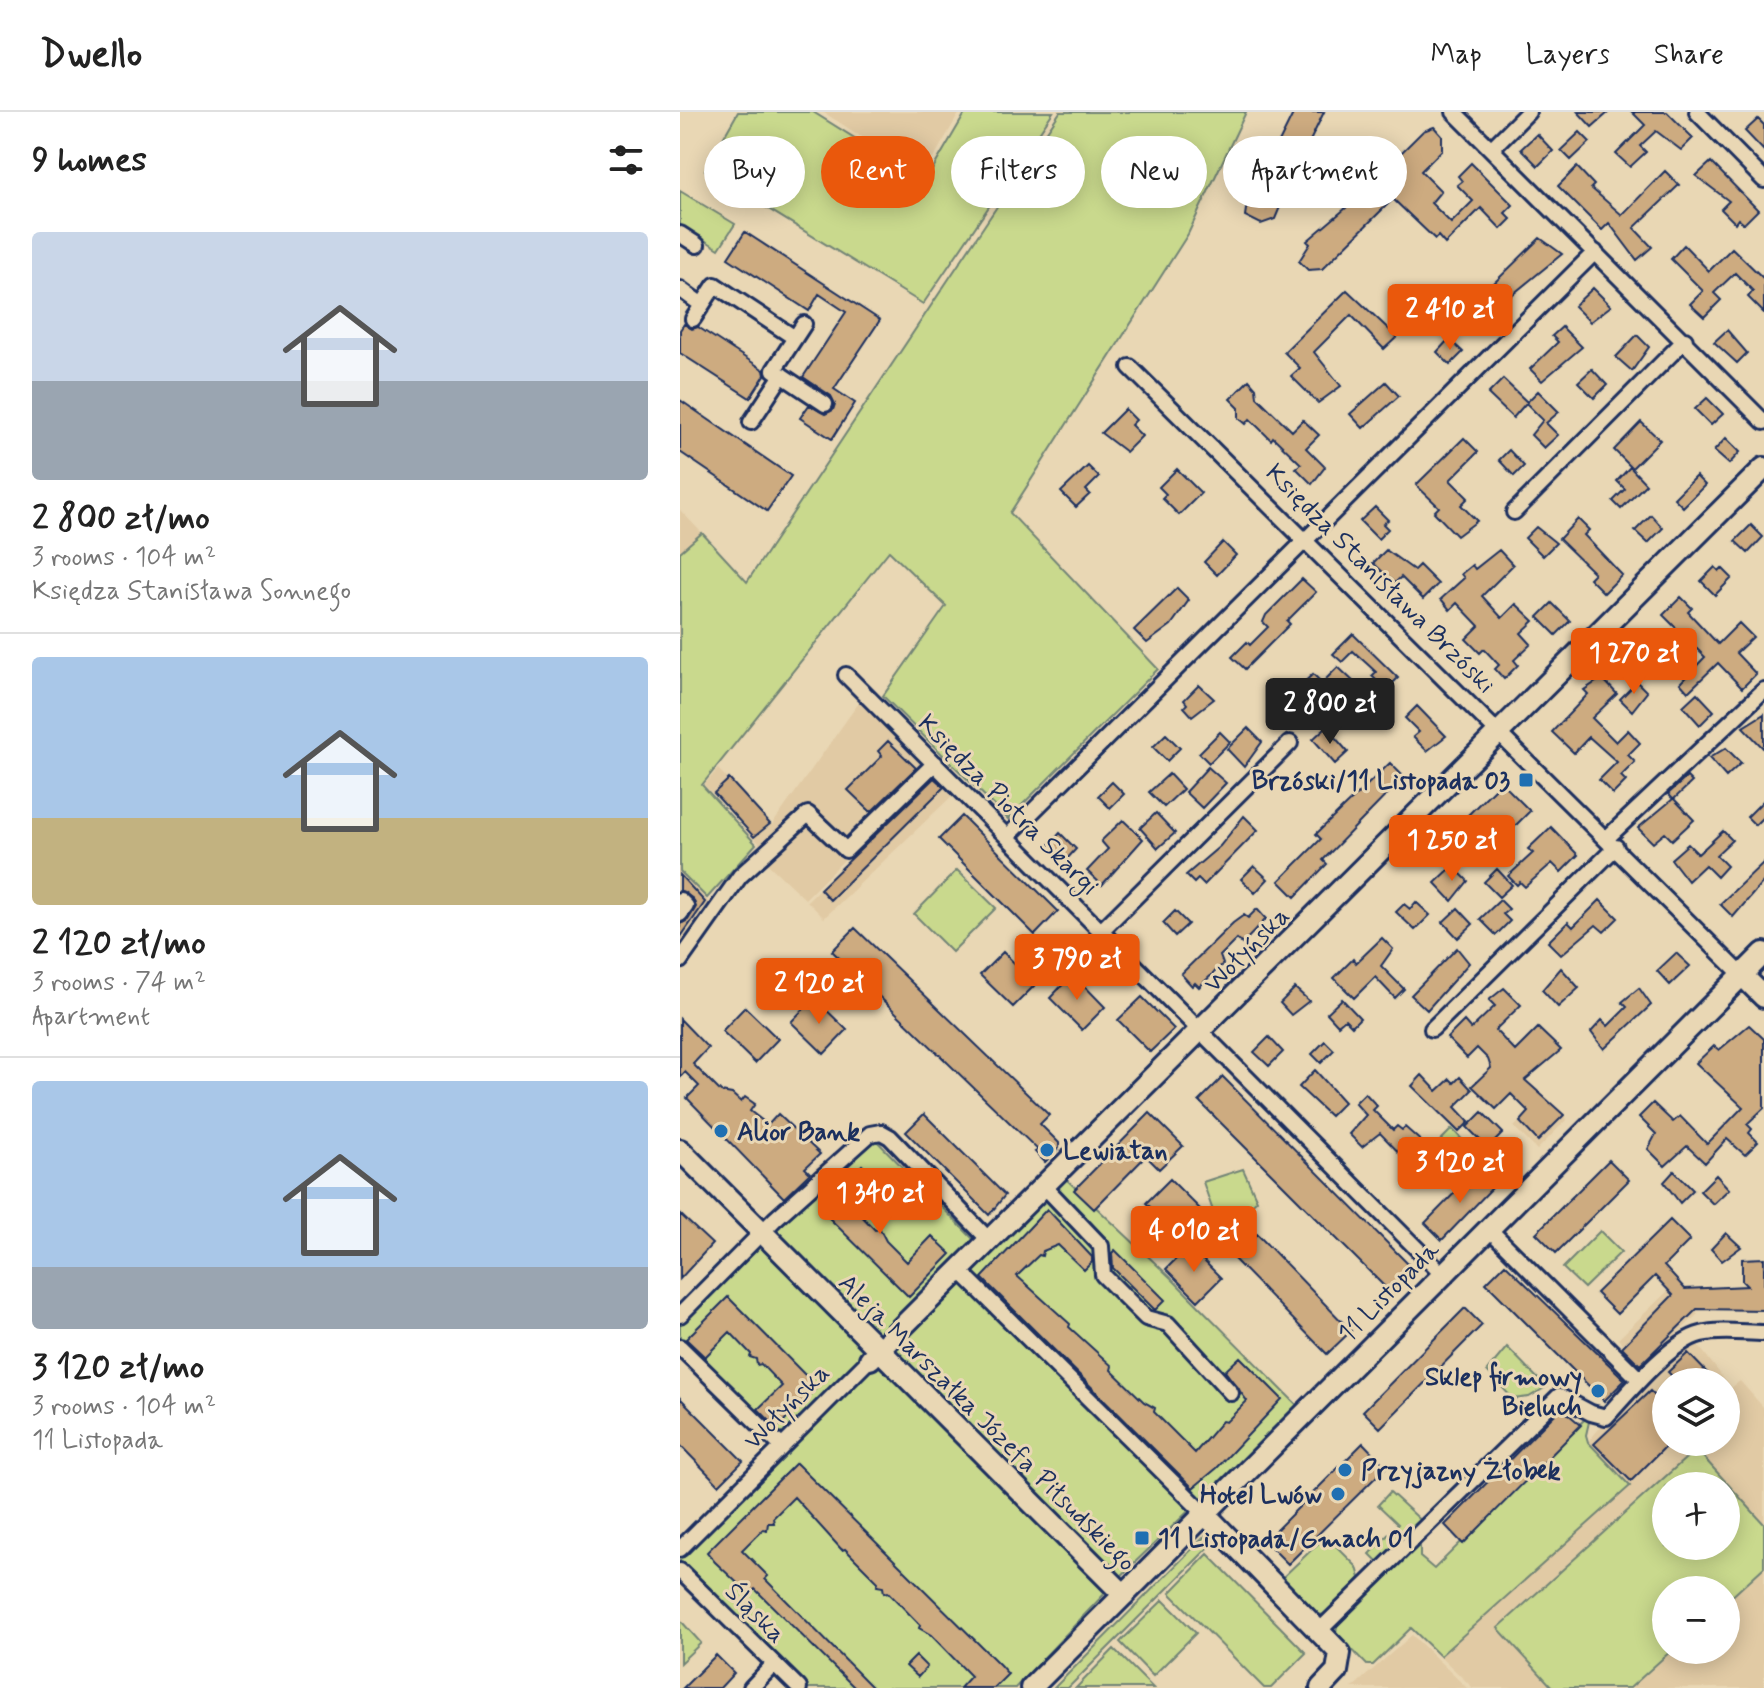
<!DOCTYPE html>
<html lang="en">
<head>
<meta charset="utf-8">
<style>
  body { margin:0; font-family:Mynerve,sans-serif; background:#f2f2f2; color:#222; height:100vh; display:flex; flex-direction:column; font-size:30px; white-space:nowrap }
  * { box-sizing:border-box; margin:0 }
  p { font-size:26px; color:#767676 }
  .icon { flex:none; width:44px; height:44px; fill:none; stroke:currentColor; stroke-width:2; stroke-linecap:round; stroke-linejoin:round }
  .map { position:relative; flex:1; overflow:hidden }
  .panel { display:flex; flex-direction:column; background:#fff; width:680px }
  .panel>* { flex:none }
  .banner { position:absolute; left:24px; top:24px; width:760px; height:72px; display:flex; gap:16px }
  .buttons { position:absolute; left:972px; top:1256px; display:grid; gap:16px }
  .buttons a { display:grid; place-items:center; width:88px; height:88px; border-radius:50%; background:#fff; box-shadow:0 4px 20px #0003; font-size:40px }
  .price { position:absolute; translate:-50% -68px; padding:0 18px; border-radius:8px; background:#ea580c; color:#fff; font-size:26px; line-height:52px; filter:drop-shadow(0 2px 4px #0008) }
  .price::after { content:''; position:absolute; left:50%; top:48px; width:24px; height:18px; margin-left:-12px; background:inherit; clip-path:polygon(0 0,100% 0,50% 100%) }
  .price.on { background:#222; color:#fff }
  ul { padding:0; list-style:none }
  li { display:grid; align-content:center; gap:16px; height:424px; padding:0 32px }
  li+li { border-top:2px solid #e0e0e0 }
  li span { display:grid; place-items:center; height:248px; border-radius:8px; color:#555 }
  li>.icon { margin-inline-start:auto }
  span .icon { width:144px; height:144px; fill:#fffc; stroke-width:1 }
  li b { font-size:34px }
  h2 { display:flex; justify-content:space-between; align-items:center; height:96px; padding:0 32px; font-size:34px }
  .chip { padding:0 28px; border-radius:36px; background:#fff; box-shadow:0 4px 20px #0003; font-size:28px; line-height:72px }
  .chip.on { background:#ea580c; color:#fff }
  header { display:flex; align-items:center; gap:48px; box-sizing:border-box; height:112px; padding:0 40px; background:#fff; border-bottom:2px solid #e0e0e0 }
  header strong { font-size:38px }
  nav { display:flex; gap:44px; margin-inline-start:auto; font-size:28px }
  main { display:flex; flex:1; min-height:0 }
  .map>svg:first-child { display:block }
  .built { fill:#e1caa4; fill-rule:evenodd }
  .green { fill:#c9d98d; stroke:#728476; stroke-width:2; fill-rule:evenodd }
  .building { fill:#cdab80; stroke:#1b2f5e; stroke-width:2 }
  .lines { fill:none; stroke-linecap:round; stroke-linejoin:round }
  .street-casing { stroke:#1b2f5e; stroke-width:20 }
  .secondary-casing { stroke:#1b2f5e; stroke-width:26 }
  .street { stroke:#e9d7b4; stroke-width:14 }
  .secondary { stroke:#e9d7b4; stroke-width:20 }
  .poi-dot { fill:#1f6fb2; stroke:#e9d7b4; stroke-width:3 }
  .labels { text-anchor:middle; stroke-width:6; stroke-linejoin:round; paint-order:stroke }
  .street-label { font-size:26px; fill:#1b2f5e; stroke:#e9d7b4 }
  .poi-label { font-size:26px; font-weight:bold; fill:#1b2f5e; stroke:#e9d7b4; text-anchor:start }
</style>
</head>
<body>
<header>
<strong>Dwello</strong>
<nav><a>Map</a><a>Layers</a><a>Share</a></nav>
</header>
<main>
<section class="panel">
<h2>9 homes<svg class="icon" aria-label="filters" viewBox="0 0 24 24"><path d="M4 7h16M4 17h16"/><circle cx="9" cy="7" r="2"/><circle cx="15" cy="17" r="2"/></svg></h2>
<ul>
<li><span style="background:linear-gradient(#c9d6e8 60%,#9aa5b1 0)"><svg class="icon" aria-label="home" viewBox="0 0 24 24"><path d="M3 11l9-7 9 7M6 9v11h12V9"/></svg></span><div><b>2 800 zł/mo</b><p>3 rooms · 104 m²</p><p>Księdza Stanisława Sonnego</p></div></li>
<li><span style="background:linear-gradient(#a9c7e8 65%,#c2b280 0)"><svg class="icon" aria-label="home" viewBox="0 0 24 24"><path d="M3 11l9-7 9 7M6 9v11h12V9"/></svg></span><div><b>2 120 zł/mo</b><p>3 rooms · 74 m²</p><p>Apartment</p></div></li>
<li><span style="background:linear-gradient(#a9c7e8 75%,#9aa5b1 0)"><svg class="icon" aria-label="home" viewBox="0 0 24 24"><path d="M3 11l9-7 9 7M6 9v11h12V9"/></svg></span><div><b>3 120 zł/mo</b><p>3 rooms · 104 m²</p><p>11 Listopada</p></div></li>
</ul>
</section>
<div class="map">
<svg width="1084" height="1576" viewBox="0 0 1084 1576">
  <rect width="100%" height="100%" fill="#e9d7b4"/>
  <filter id="ink" filterUnits="userSpaceOnUse"><feTurbulence type="fractalNoise" baseFrequency=".0125" numOctaves="2"/><feDisplacementMap in="SourceGraphic" scale="16" xChannelSelector="R" yChannelSelector="G"/><feConvolveMatrix kernelMatrix="1 2 1 2 8 2 1 2 1" color-interpolation-filters="sRGB"/></filter>
  <g filter="url(#ink)">
    <!-- built -->
    <path class="built" d="M143,0H280L243,64Z
      M0,398L22,421L0,440Z
      M190,575L264,648L125,787L74,739L80,732L24,673L38,657L92,713Z
      M256,661L275,681L144,806L127,789Z
      M0,759L32,794L0,835Z
      M865,984L887,1007L857,1038L834,1015Z
      M992,1175L1018,1202L963,1254L938,1227Z
      M1015,1229L1051,1276L1060,1269L1084,1296V1576H793L760,1544L950,1374L908,1330L956,1272ZM986,1270H1046V1330H986ZM986,1374H1046V1434H986ZM986,1478H1046V1538H986Z
      M732,1523L787,1576H672Z"/>
    <!-- green -->
    <path class="green" d="M58,0H133L245,70L286,0H373L243,192L25,58Z
      M380,0H566L508,122L330,401L478,557L328,707L203,584L266,494L209,439L22,673L76,732L27,786L0,759V440L22,421L67,470Z
      M0,79L55,112L39,137L0,113Z
      M277,758L316,796L272,840L234,802Z
      M772,1017L800,1046L776,1069L749,1040Z
      M190,1022L301,1135L376,1066L386,1067L491,1166L618,1294L449,1456L335,1576H119L0,1459V1437L101,1335L0,1235V1203Z
      M563,1057L577,1088L558,1106L533,1099L523,1070Z
      M920,1119L941,1140L904,1176L883,1156Z
      M827,1235L866,1275L849,1285L833,1287L807,1259Z
      M911,1301L906,1323L908,1330L950,1374L760,1544L731,1516L693,1553H687L656,1521L657,1514L740,1431V1445L754,1457Z
      M1016,1337L1084,1412V1455L1046,1490V1478H986V1538H992L950,1576H873L818,1516ZM986,1374H1046V1434H986Z
      M710,1380L746,1413L703,1455L690,1442L718,1412L698,1393Z
      M526,1423L536,1425L528,1436L388,1576H374Z
      M646,1424L677,1455L680,1466L646,1503L635,1502L602,1466Z
      M528,1442L626,1541L591,1576H584L490,1481Z
      M483,1488L516,1521L473,1564L440,1530Z
      M1,1509L21,1531L0,1551V1510Z
      M434,1537L473,1576H396Z"/>
    <!-- building -->
    <path class="building" d="M614,0H644L630,29L634,31L621,56L617,54L595,107L581,112L565,104L566,97Z
      M898,0H929L912,15Z
      M952,0H987L1013,26L1001,38L976,19L960,34L966,40L950,55L936,42L965,13Z
      M1078,7L1084,13V39L1065,19Z
      M754,15L762,24V38L741,59L761,79L751,91L771,111L793,89L777,73L782,69L778,64L791,51L833,93L825,101L831,107L821,117L801,96L765,132L758,124L755,127L713,87L642,157L628,158L619,149L630,132L627,129L666,96L663,93L680,77L683,79L717,40L720,42L743,19Z
      M900,20L910,30L891,48L881,38Z
      M857,22L873,39L858,54L841,37Z
      M1031,50L1078,98L1064,112L1058,107L1055,111L1041,97L1049,89L1016,64Z
      M897,55L914,73L911,76L942,103L985,59L999,73L954,116L972,135L957,148L929,111L922,118L878,74Z
      M65,120L200,208L154,277L175,291L152,327L120,306L129,293L145,302L153,298L155,292L151,284L123,265L166,200L139,182L129,199L48,146Z
      M860,126L882,142L827,187L813,172Z
      M1004,133L1029,159L1052,136L1084,167V201L1068,185L1073,179L1055,161L1034,181L1041,188L1024,205L1010,192L1023,179L991,147Z
      M913,176L931,194L910,210L894,194Z
      M667,178L717,225L704,237L671,203L634,240L661,274L638,291L611,264L620,256L604,240Z
      M760,180L774,195L766,203L752,188Z
      M800,190L815,204L802,221L786,205Z
      M4,212L12,217L18,215L84,258L85,263L70,286L0,241V218Z
      M882,215L902,235L862,269L850,257L878,230L872,224Z
      M1047,218L1067,241L1057,251L1034,230Z
      M957,223L969,235L952,259L936,245Z
      M769,227L783,240L770,253L757,240Z
      M912,257L927,273L914,286L898,270Z
      M823,267L847,290L858,279L879,300L866,311L878,323L864,336L851,323L863,308L846,291L833,306L808,282Z
      M569,268L576,276L577,285L612,319L623,308L639,323L626,336L645,355L632,372L616,356L621,352L593,325L591,328L570,307L566,312L559,306V296L550,287Z
      M706,270L719,284L683,316L670,302Z
      M1027,286L1043,302L1031,313L1015,297Z
      M0,288L111,364L87,399L0,340Z
      M445,297L456,308L451,313L462,324L446,340L421,321Z
      M961,310L980,328L952,356L934,338Z
      M784,326L798,340L770,368L788,386L781,393L797,409L777,424L754,400L759,395L736,373Z
      M1046,326L1060,340L1049,352L1034,339Z
      M829,338L844,354L834,364L819,348Z
      M408,354L419,365L406,378L410,382L396,395L381,380Z
      M950,355L966,372L941,397L933,389L945,377L937,369Z
      M497,357L521,381L499,403L482,386L486,382L479,375Z
      M1016,364L1025,373L1003,395L994,386Z
      M695,395L708,408L703,412L708,417L698,427L680,409Z
      M971,403L983,416L968,431L955,419Z
      M898,407L909,418L904,423L942,463L924,481L909,466L914,461L879,427Z
      M1071,413L1083,425L1068,441L1055,429Z
      M856,415L876,431L863,444L845,426Z
      M543,430L556,443L537,463L524,450Z
      M706,438L734,458L739,453L758,472L743,487L721,465L715,471L693,451Z
      M819,438L833,453L802,484L822,506L836,492L854,509L841,521L851,532L834,548L838,553L824,567L815,557L819,553L804,537L800,541L786,527L799,514L777,491L770,498L761,487L784,466L781,462L792,453L795,457Z
      M1035,455L1039,459L1042,456L1052,466L1035,483L1021,469Z
      M622,467L636,480L607,509L610,512L565,557L552,545L567,530L570,533L588,515L583,510L586,503Z
      M497,476L509,488L491,513L467,531L454,518Z
      M1001,485L1012,496L1008,500L1038,532L1059,511L1073,525L1056,541L1076,562L1062,576L1038,551L1008,580L1000,571L1025,545L983,503Z
      M872,491L890,509L876,523L858,505Z
      M673,522L718,566L706,578L692,564L696,560L673,539L662,550L653,542Z
      M956,527L970,541L956,554L943,541Z
      M658,555L674,570L663,582L659,578L643,593L635,585L629,591L621,586L616,578L633,562L642,571Z
      M922,566L937,582L912,606L936,630L948,618L960,631L948,643L955,650L941,664L946,669L933,682L919,668L937,650L909,625L894,641L872,620L908,582L904,578Z
      M957,570L967,580L952,599L940,587Z
      M519,573L534,587L512,604L504,595L507,592L504,588Z
      M1017,581L1034,599L1020,613L1003,594Z
      M737,594L766,624L747,639L733,625L739,620L725,606Z
      M1084,602V637L1063,615Z
      M646,615L668,640L655,652L633,627Z
      M568,616L582,630L564,655L547,637Z
      M540,620L550,630L529,651L519,641Z
      M486,622L500,636L487,649L473,635Z
      M208,629L236,656L191,700L168,678L202,644L198,639Z
      M1046,636L1061,651L1046,665L1029,646Z
      M710,651L724,665L643,748L647,752L615,785L599,769L641,727L636,722Z
      M528,655L546,671L522,696L505,680Z
      M489,662L503,677L484,695L469,680Z
      M1007,665L1012,670L994,687L1014,708L992,728L985,721L973,731L958,716L993,687L988,682Z
      M254,666L264,675L150,788L140,777Z
      M49,667L90,712L74,725L34,681Z
      M432,670L444,682L430,696L418,684Z
      M821,670L850,699L806,743L777,714Z
      M1084,688V704L1075,713L1067,705Z
      M476,701L495,721L478,736L460,716Z
      M282,704L378,799L355,823L259,727Z
      M564,704L578,718L524,773L518,767L514,771L506,763L540,734Z
      M443,708L463,727L422,773L407,759L428,737L421,729Z
      M871,715L898,743L881,760L872,751L845,775L840,770L837,773L828,764L853,741L848,737Z
      M1043,719L1052,728L1036,743L1047,754L1037,765L1025,753L1008,769L991,747L1008,732L1018,742Z
      M380,721L396,737L386,748L370,732Z
      M1084,750V769L1053,805L1040,792Z
      M574,754L588,767L575,781L561,767Z
      M773,754L788,769L772,789L755,771Z
      M817,757L832,773L819,785L804,770Z
      M0,763L25,790L0,826V812L8,808L16,795L13,787L0,778Z
      M820,788L829,797L823,802L830,809L816,823L800,807Z
      M920,788L938,806L924,820L916,813L881,843L868,830L888,810L893,815Z
      M736,790L750,803L735,818L716,800L724,792L730,797Z
      M778,796L793,812L778,826L763,810Z
      M577,797L586,807L562,832L557,827L540,844L543,852L519,875L515,871L512,874L501,862L553,811L564,803L568,806Z
      M495,799L508,812L495,824L483,811Z
      M175,816L369,1003L360,1012L379,1031V1036L365,1050L355,1040L358,1038L152,839Z
      M702,826L713,837L701,854L724,877L715,886L695,865L674,886L654,866L673,847L676,851Z
      M777,836L789,851L747,898L731,883Z
      M323,840L356,872L333,895L300,863Z
      M996,841L1010,854L990,873L977,859Z
      M881,856L899,876L878,895L862,878Z
      M393,862L425,895L402,918L370,886Z
      M615,876L629,889L611,903L600,891Z
      M824,876L841,893L815,918L835,939L858,916L881,938L845,968L884,1003L858,1029L840,1010L849,1000L831,982L816,997L792,974L811,956L808,947L797,936L787,946L767,926L784,909L791,917L815,894L809,888Z
      M959,876L971,893L924,937L911,920L922,908L928,914L947,895L942,890Z
      M462,885L494,917L470,940L438,908Z
      M134,886L167,918L144,942L111,910Z
      M662,887L680,906L672,914L665,907L658,913L647,901Z
      M65,895L98,927L75,951L42,919Z
      M0,907L28,936L13,952L41,980L52,982L61,990L65,985L75,992L70,999L88,1013L98,1002L140,1042L125,1056L130,1061L104,1086L7,986L19,974L5,960L0,965Z
      M1069,913L1084,927V996L1067,1012L1072,1017L1069,1021L1078,1030L1065,1043L1047,1027L1025,1051L1007,1034L985,1054L968,1037L976,1022L959,1005L973,991L993,1010L1000,1004L1027,1032L1063,995L1016,951L1034,934L1039,938Z
      M589,925L603,940L589,954L574,940Z
      M645,929L654,938L641,951L632,942Z
      M635,958L664,990L650,1004L619,975Z
      M742,963L757,979L770,967L774,971L780,965L792,978L775,995L789,1010L779,1020L732,974Z
      M543,965L733,1157L710,1180L519,989Z
      M685,981L697,994L693,998L713,1018L717,1014L722,1018L725,1015L743,1031L726,1048L700,1021L682,1035L669,1022L686,1003L675,991Z
      M802,1000L823,1021L808,1036L787,1015Z
      M470,1001L503,1034L479,1057L466,1044L414,1097L394,1078Z
      M244,1002L325,1083L309,1103L226,1020Z
      M929,1048L949,1068L876,1141L856,1121Z
      M182,1053L200,1072L175,1097L195,1118L200,1117L206,1129L227,1150L252,1124L271,1142L229,1185L139,1096Z
      M798,1057L814,1074L762,1128L745,1111Z
      M994,1059L1013,1078L1000,1091L984,1070Z
      M1036,1063L1049,1077L1033,1092L1020,1079Z
      M490,1067L522,1099L499,1123L466,1091Z
      M367,1097L412,1145V1150L404,1158L378,1133L363,1139L362,1144L359,1143L337,1164L390,1212L389,1215L432,1254L431,1258L464,1290L475,1296L474,1300L515,1341L542,1309L546,1310L567,1289L545,1259L560,1245L602,1287L537,1356L513,1376L302,1166Z
      M0,1102L32,1132L0,1167Z
      M990,1108L1010,1128L984,1154L1005,1177L1067,1174L1062,1169V1147L1084,1146V1198L1017,1197L960,1253L942,1235L993,1183L975,1164L937,1202L916,1181Z
      M1046,1121L1061,1135L1042,1149L1031,1137Z
      M577,1122L671,1219L647,1242L553,1146Z
      M509,1134L541,1166L518,1189L486,1157Z
      M435,1138L485,1188L475,1198L433,1156L432,1141Z
      M825,1152L945,1268L924,1289L806,1171Z
      M48,1185L137,1275L97,1316L78,1297L102,1274L81,1252L77,1253L76,1247L70,1245L71,1242L50,1220L25,1245L6,1227Z
      M785,1196L802,1213L700,1316L683,1299Z
      M1008,1241L1036,1270H998L988,1260Z
      M970,1279L986,1295V1334L951,1369L914,1332Z
      M0,1286L63,1349L39,1373L0,1333Z
      M881,1296L901,1313L783,1432L765,1413Z
      M683,1331L706,1355L608,1452L585,1429Z
      M116,1351L320,1553L328,1562L314,1576H280L291,1564L251,1523L239,1516L240,1513L208,1480L204,1481L203,1475L197,1474L198,1470L165,1437L162,1438L114,1385L93,1406L94,1411H88L87,1418L83,1417L62,1438L88,1464L85,1467L193,1576H175L75,1477L69,1482L35,1450L27,1440Z
      M36,1543L54,1561L40,1576H3Z
      M236,1544L247,1555L238,1565L226,1554Z"/>
    <g class="lines">
      <!-- street casing -->
      <g class="street-casing">
        <path id="street" d="M774,0L1084,310
          M1017,0L1084,68
          M812,36L848,0
          M0,122L17,133
          M0,177L22,193
          M13,207L35,173L115,226
          M124,212L94,258L145,292
          M450,255L1062,863
          M71,310L102,263
          M834,400L1005,228
          M166,563L762,1162
          M328,724L915,140
          M927,726L1084,578
          M0,788L6,794L0,802
          M422,818L610,631
          M0,849L60,764L128,702L166,738L255,651
          M752,917L936,735
          M364,1074L421,1134L423,1163L466,1206L488,1212L551,1281
          M808,1116L960,1268
          M279,1158L524,1401
          M0,1203L95,1107L190,1022L201,1020L210,1025L309,1128
          M0,1235L102,1335
          M0,1437L190,1247
          M0,1459L119,1576
          M640,1518L879,1284L911,1301L926,1305C947,1282 991,1229 1021,1222C1040,1217 1064,1221 1084,1221
          M71,1576L94,1552"/>
      </g>
      <!-- secondary casing -->
      <g class="secondary-casing">
        <path id="secondary" d="M1062,863L1084,885
          M0,1038L444,1483
          M190,1247L1084,356
          M524,1401L660,1541L657,1559L641,1576
          M351,1576L1084,841"/>
      </g>
      <!-- street -->
      <use href="#street" class="street"/>
      <!-- secondary -->
      <use href="#secondary" class="secondary"/>
    </g>
  </g>
  <!-- markers -->
  <g class="poi-dot">
    <rect x="838" y="660" width="16" height="16" rx="4"/>
    <circle cx="41" cy="1019" r="8"/>
    <circle cx="367" cy="1038" r="8"/>
    <circle cx="918" cy="1279" r="8"/>
    <circle cx="665" cy="1358" r="8"/>
    <circle cx="658" cy="1382" r="8"/>
    <rect x="454" y="1418" width="16" height="16" rx="4"/>
  </g>
  <g class="labels">
    <!-- street labels -->
    <g class="street-label">
      <text transform="translate(701 466) rotate(45)" y="9">Księdza Stanisława Brzóski</text>
      <text transform="translate(329 692) rotate(45)" y="9">Księdza Piotra Skargi</text>
      <text transform="translate(566 837) rotate(-45)" y="9">Wołyńska</text>
      <text transform="translate(708 1179) rotate(-45)" y="9">11 Listopada</text>
      <text transform="translate(106 1294) rotate(-45)" y="9">Wołyńska</text>
      <text transform="translate(308 1310) rotate(45)" y="9">Aleja Marszałka Józefa Piłsudskiego</text>
      <text transform="translate(76 1500) rotate(45)" y="9">Śląska</text>
    </g>
    <!-- poi labels -->
    <g class="poi-label">
      <text x="830" y="677" text-anchor="end">Brzóski/11 Listopada 03</text>
      <text x="57" y="1028">Alior Bank</text>
      <text x="383" y="1047">Lewiatan</text>
      <text x="902" y="1273" text-anchor="end">Sklep firmowy<tspan x="902" dy="30">Bieluch</tspan></text>
      <text x="681" y="1367">Przyjazny Żłobek</text>
      <text x="642" y="1391" text-anchor="end">Hotel Lwów</text>
      <text x="478" y="1435">11 Listopada/Gmach 01</text>
    </g>
  </g>
</svg>
<div class="buttons">
<a><svg class="icon" aria-label="layers" viewBox="0 0 24 24"><path d="M12 4l9 5-9 5-9-5zM3 14l9 5 9-5"/></svg></a>
<a>+</a>
<a>−</a>
</div>
<b class="price" style="left:770px;top:240px">2 410 zł</b>
<b class="price" style="left:954px;top:584px">1 270 zł</b>
<b class="price on" style="left:650px;top:634px">2 800 zł</b>
<b class="price" style="left:772px;top:771px">1 250 zł</b>
<b class="price" style="left:397px;top:890px">3 790 zł</b>
<b class="price" style="left:139px;top:914px">2 120 zł</b>
<b class="price" style="left:780px;top:1093px">3 120 zł</b>
<b class="price" style="left:200px;top:1124px">1 340 zł</b>
<b class="price" style="left:514px;top:1162px">4 010 zł</b>
<div class="banner">
<a class="chip">Buy</a>
<a class="chip on">Rent</a>
<a class="chip">Filters</a>
<a class="chip">New</a>
<a class="chip">Apartment</a>
</div>
</div>
</main>
</body>
</html>
